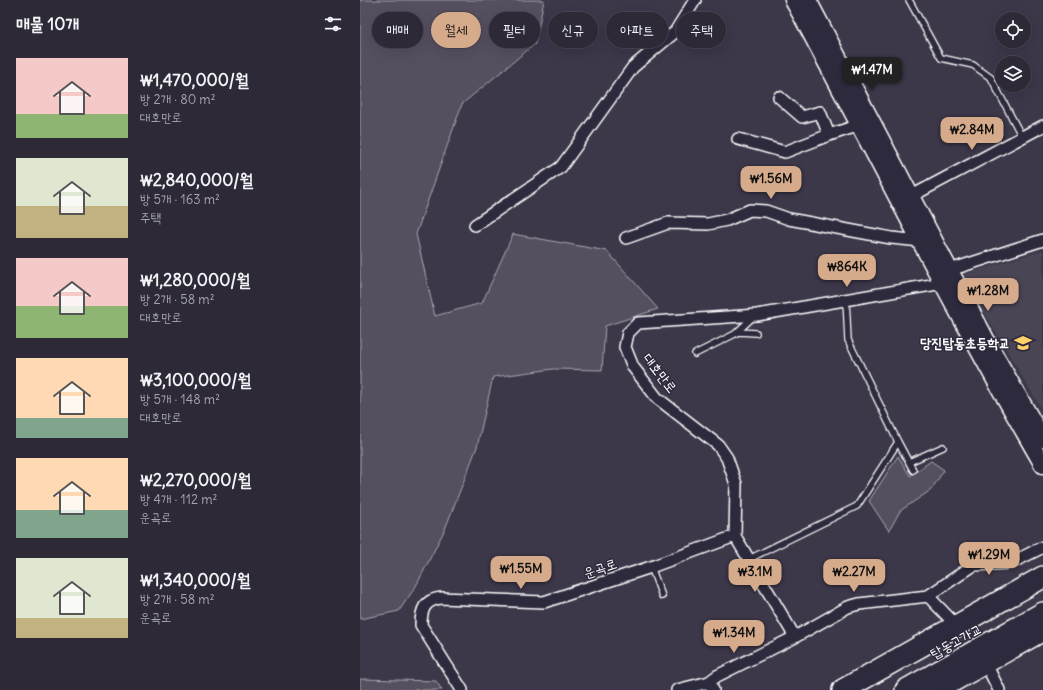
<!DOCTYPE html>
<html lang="ko">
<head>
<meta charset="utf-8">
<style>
  body { margin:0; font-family:Delius,"Poor Story",sans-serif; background:#35313f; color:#f1f3f6; height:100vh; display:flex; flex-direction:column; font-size:15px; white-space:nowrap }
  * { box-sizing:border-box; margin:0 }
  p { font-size:13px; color:#a7a6ad }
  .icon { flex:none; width:22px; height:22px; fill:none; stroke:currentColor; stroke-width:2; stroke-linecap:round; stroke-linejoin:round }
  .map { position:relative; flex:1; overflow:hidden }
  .details { display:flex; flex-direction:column; background:#2d2937; width:360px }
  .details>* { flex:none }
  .banner { position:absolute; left:12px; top:12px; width:380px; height:36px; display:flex; gap:8px }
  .buttons { position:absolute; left:635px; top:12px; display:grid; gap:8px }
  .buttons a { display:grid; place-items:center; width:36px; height:36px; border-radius:50%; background:#2d2937; box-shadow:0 4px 16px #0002,0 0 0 1px #484552; font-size:20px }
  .price { position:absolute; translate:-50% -34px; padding:0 9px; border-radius:8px; background:#d6ab8b; color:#111; font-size:13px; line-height:26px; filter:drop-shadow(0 1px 2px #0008) }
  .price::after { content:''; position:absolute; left:50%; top:24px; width:12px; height:9px; margin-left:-6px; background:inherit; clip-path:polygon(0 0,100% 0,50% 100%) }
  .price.on { background:#222; color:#fff }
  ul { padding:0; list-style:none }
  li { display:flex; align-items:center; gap:12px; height:100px; padding:0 16px }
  li span { display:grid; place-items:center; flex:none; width:112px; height:80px; border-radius:0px; color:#555 }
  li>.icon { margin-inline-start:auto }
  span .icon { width:48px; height:48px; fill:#fffc; stroke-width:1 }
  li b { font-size:17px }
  h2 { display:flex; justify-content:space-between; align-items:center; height:48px; padding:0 16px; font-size:17px }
  .pill { padding:0 14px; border-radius:18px; background:#2d2937; box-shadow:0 4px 16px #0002,0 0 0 1px #484552; font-size:14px; line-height:36px }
  .pill.on { background:#d6ab8b; color:#111 }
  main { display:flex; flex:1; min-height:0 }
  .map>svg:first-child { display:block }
  .built { fill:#494455 }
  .green { fill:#555060; stroke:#aaa8b0 }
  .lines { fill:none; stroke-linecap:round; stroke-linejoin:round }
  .lane-casing { stroke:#fff; stroke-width:8 }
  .street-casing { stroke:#fff; stroke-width:14 }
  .secondary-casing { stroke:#fff; stroke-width:19 }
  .highway-casing { stroke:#fff; stroke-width:24 }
  .lane { stroke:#2f2a3d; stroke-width:5.5 }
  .street { stroke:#2f2a3d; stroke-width:11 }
  .secondary { stroke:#2f2a3d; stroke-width:16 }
  .highway { stroke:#2f2a3d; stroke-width:21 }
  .labels { text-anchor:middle; stroke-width:3; stroke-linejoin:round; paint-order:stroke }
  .poi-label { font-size:14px; font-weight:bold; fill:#fff; stroke:#2f2a3d; text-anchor:end }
  .street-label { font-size:14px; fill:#fff; stroke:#2f2a3d }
</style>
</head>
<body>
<main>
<section class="details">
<h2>매물 10개<svg class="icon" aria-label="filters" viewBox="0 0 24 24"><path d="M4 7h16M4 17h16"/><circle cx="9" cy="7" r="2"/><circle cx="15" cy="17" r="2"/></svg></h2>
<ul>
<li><span style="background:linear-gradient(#f6c9c9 70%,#8fb573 0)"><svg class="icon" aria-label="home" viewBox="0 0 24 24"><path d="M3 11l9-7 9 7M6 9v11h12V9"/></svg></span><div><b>₩1,470,000/월</b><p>방 2개 · 80 m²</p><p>대호만로</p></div></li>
<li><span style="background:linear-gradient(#dfe7d0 60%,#c2b280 0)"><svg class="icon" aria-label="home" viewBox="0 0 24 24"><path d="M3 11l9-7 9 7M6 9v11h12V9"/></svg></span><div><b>₩2,840,000/월</b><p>방 5개 · 163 m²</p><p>주택</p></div></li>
<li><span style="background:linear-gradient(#f6c9c9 60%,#8fb573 0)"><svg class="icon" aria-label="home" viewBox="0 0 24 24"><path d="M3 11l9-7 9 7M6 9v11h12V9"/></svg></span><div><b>₩1,280,000/월</b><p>방 2개 · 58 m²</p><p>대호만로</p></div></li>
<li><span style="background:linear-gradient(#ffd9b3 75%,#7fa58c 0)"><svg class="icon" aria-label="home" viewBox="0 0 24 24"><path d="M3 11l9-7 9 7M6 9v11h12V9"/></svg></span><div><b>₩3,100,000/월</b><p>방 5개 · 148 m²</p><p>대호만로</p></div></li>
<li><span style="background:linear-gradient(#ffd9b3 65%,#7fa58c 0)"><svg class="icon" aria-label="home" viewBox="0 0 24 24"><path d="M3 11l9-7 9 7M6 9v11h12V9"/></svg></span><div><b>₩2,270,000/월</b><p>방 4개 · 112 m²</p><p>운곡로</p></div></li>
<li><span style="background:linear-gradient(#dfe7d0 75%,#c2b280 0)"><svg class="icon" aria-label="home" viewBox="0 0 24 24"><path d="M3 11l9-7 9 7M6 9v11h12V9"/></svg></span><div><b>₩1,340,000/월</b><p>방 2개 · 58 m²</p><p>운곡로</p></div></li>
</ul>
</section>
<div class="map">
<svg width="683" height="690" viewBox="0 0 683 690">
  <rect width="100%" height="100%" fill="#3c3749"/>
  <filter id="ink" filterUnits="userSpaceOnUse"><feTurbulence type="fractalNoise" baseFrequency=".025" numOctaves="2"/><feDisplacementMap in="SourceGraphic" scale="8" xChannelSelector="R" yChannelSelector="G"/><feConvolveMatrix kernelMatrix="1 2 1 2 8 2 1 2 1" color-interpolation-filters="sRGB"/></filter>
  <g filter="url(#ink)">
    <!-- built -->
    <path class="built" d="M683,250V412L602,275Z"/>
    <!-- green -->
    <path class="green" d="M0,0H184L175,44L102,104L56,234L75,316L122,303L153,234L247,251L298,309L245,326L242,370L193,369L133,377L117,447L85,529L56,586L39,611L0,619Z
      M538,456L550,476L571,461L584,470L571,490L540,511L529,531L509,501Z
      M0,679L76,681L82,690H0Z"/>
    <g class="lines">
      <!-- lane casing -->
      <g class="lane-casing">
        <path id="lane" d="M549,0L581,58L613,65L631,78L662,137
          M378,332L396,333
          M335,354L375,334L394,316
          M538,442L553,470
          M549,462L583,447
          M389,559L497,506L538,442L488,340L486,299
          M291,567L302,596"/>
      </g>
      <!-- street casing -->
      <g class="street-casing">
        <path id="street" d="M419,97L442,117L460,112L469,135
          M378,139L425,152L469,135L500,125
          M546,199L683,126
          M115,225L201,167L273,67L315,32L335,0
          M266,238L308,223L348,224L367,220L390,210L406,211L429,219L531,238L561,241
          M590,270L683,240
          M568,596L596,625
          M435,637L375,536L376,484L367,458L358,445L297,398L273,367L265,347L268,333L278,323L397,315L583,283
          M625,662L639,690
          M102,690L61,625C61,609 65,600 81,598L184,602L291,567L375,536
          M317,690L349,682
          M353,690L349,682L357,676L435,637L488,607L499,604L568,596L614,565L651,563L683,547"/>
      </g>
      <!-- secondary casing -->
      <g class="secondary-casing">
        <path id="secondary" d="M433,0C516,155 595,313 683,465
          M448,0L629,345L683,439"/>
      </g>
      <!-- highway casing -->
      <g class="highway-casing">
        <path id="highway" d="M483,690L683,577
          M546,690L683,613
          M577,690L683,630"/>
      </g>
      <!-- lane -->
      <use href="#lane" class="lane"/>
      <!-- street -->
      <use href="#street" class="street"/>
      <!-- secondary -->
      <use href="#secondary" class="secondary"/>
      <!-- highway -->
      <use href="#highway" class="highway"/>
    </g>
  </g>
  <!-- icons -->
  <defs>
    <g id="school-bare" transform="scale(1.38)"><path d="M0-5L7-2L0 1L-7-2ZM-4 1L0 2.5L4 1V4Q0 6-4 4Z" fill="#ffd166" stroke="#2f2a3d" stroke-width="2.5" paint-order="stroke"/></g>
  </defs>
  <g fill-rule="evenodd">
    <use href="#school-bare" x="663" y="343"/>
  </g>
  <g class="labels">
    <!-- poi labels -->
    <g class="poi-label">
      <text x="650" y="348">당진탑동초등학교</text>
    </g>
    <!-- street labels -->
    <g class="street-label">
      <text transform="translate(300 373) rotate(52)" y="5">대호만로</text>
      <text transform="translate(240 568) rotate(-18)" y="5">운곡로</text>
      <text transform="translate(596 641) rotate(-29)" y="5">탑동고가교</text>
    </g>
  </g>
</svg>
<div class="buttons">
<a><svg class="icon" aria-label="locate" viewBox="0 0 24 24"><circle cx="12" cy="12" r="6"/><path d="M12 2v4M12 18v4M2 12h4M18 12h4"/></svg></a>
<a><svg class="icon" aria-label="layers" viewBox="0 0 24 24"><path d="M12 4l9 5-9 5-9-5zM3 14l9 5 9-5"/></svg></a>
</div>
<b class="price on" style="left:512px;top:91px">₩1.47M</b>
<b class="price" style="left:612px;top:151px">₩2.84M</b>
<b class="price" style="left:411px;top:200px">₩1.56M</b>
<b class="price" style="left:487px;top:288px">₩864K</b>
<b class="price" style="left:628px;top:312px">₩1.28M</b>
<b class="price" style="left:629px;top:576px">₩1.29M</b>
<b class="price" style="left:161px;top:590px">₩1.55M</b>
<b class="price" style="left:395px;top:593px">₩3.1M</b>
<b class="price" style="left:494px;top:593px">₩2.27M</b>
<b class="price" style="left:374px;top:654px">₩1.34M</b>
<div class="banner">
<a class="pill">매매</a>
<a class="pill on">월세</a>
<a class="pill">필터</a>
<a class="pill">신규</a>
<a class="pill">아파트</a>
<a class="pill">주택</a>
</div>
</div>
</main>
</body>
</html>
